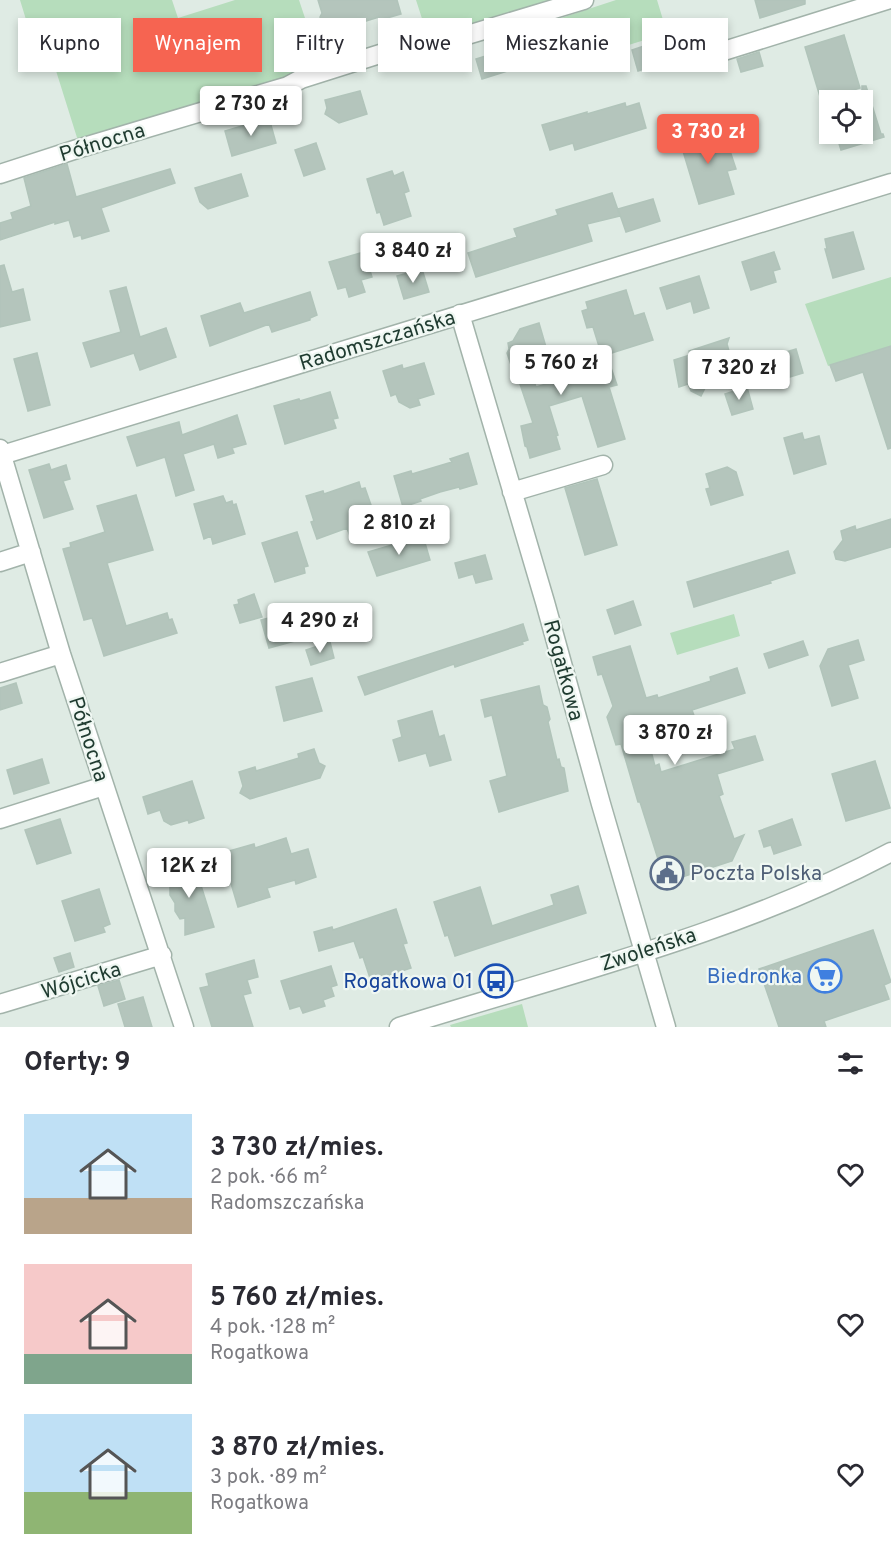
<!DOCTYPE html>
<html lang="pl">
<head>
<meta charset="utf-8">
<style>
  body { margin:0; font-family:Overpass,sans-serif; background:#f7f7f7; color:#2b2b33; height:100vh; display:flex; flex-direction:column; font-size:22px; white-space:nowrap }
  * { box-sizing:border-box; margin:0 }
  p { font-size:20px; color:#7c7c81 }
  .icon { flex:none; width:33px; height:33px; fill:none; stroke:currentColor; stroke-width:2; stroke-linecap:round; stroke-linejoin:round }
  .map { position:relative; height:1027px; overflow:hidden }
  .drawer { display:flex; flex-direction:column; background:#fff; flex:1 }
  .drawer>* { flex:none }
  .hud { position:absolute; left:18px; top:18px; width:855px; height:54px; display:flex; gap:12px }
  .controls { position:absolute; left:819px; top:90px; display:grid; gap:12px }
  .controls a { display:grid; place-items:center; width:54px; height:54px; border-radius:0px; background:#fff; box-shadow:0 3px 9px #0003; font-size:30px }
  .price { position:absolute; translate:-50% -51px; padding:0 14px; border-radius:6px; background:#fff; color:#222; font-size:20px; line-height:39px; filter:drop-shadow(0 2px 3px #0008) }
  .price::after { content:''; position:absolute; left:50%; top:36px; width:18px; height:14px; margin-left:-9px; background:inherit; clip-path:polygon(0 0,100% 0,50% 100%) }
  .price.selected { background:#f66451; color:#fff }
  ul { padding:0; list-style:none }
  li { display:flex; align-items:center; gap:18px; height:150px; padding:0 24px }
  li span { display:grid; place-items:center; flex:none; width:168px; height:120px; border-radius:0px; color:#555 }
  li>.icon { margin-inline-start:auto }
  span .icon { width:72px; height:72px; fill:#fffc; stroke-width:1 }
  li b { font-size:26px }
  h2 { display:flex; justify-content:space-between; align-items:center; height:72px; padding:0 24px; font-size:26px }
  .chip { padding:0 21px; border-radius:0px; background:#fff; box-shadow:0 3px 9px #0003; font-size:21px; line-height:54px }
  .chip.selected { background:#f66451; color:#fff }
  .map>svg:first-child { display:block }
  .green { fill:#b6ddbc }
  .building { fill:#b4c5bc; stroke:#b1c4ba; stroke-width:1.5 }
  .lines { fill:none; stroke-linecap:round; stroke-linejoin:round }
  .minor-casing { stroke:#a2b3aa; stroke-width:21 }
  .minor { stroke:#fff; stroke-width:18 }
  .labels { text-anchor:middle; stroke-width:4.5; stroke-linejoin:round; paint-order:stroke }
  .street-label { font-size:21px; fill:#1f3b30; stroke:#eff7f2 }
  .service-label { font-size:21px; fill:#4e5e75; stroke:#eff7f2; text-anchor:start }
  .shop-label { font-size:21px; fill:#366cbe; stroke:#eff7f2; text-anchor:end }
  .transit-label { font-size:21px; fill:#164399; stroke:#eff7f2; text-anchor:end }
</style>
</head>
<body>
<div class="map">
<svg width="891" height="1027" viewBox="0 0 891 1027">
  <rect width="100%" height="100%" fill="#dfebe4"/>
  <!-- green -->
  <path class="green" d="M20,0H172L178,18L235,0H299L321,66L79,144L52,58L39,62Z
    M416,0H566L458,32L426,31Z
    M616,0H657L667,33L571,63L558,19Z
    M891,277V346L828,366L805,304Z
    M734,614L740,636L677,655L670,633Z
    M522,1004L528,1027H451L450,1025Z"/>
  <!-- building -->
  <path class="building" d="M318,0H397L401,14L380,20L379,17L350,26L351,30L330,37L326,25L322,23L320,17L322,13Z
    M755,0H805V4L760,18Z
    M844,35L860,88L821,100L805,47Z
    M554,36L561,57L543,63L536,42Z
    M659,41L666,62L638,71L632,50Z
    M508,49L514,69L482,79L476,59Z
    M759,52L763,66L741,72L737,59Z
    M862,86H866L881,134H883L884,137L841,150L836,134H862Z
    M360,91L367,114L339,123L325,114L327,108L325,100Z
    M625,103L626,107L639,103L646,128L575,150L573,143L550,150L542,125L587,112V114Z
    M269,118L276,143L232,156L225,131Z
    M713,127L719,144L727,142L736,169L727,171L734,194L699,204L679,138Z
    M316,143L325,169L304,176L295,150Z
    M67,164L76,197L170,169L175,183L101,208L109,231L82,239L81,235L74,237L69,220L55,224V222L0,240V223L13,219L11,213L31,206L24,178Z
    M392,171L394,176L403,172L409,191L404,193L411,216L384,225L380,212L377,213L367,179Z
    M241,174L248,196L208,209L200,202L195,188Z
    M612,193L620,216L587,224L592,241L476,277L468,253L517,237L514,229L558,215L556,210Z
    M653,199L660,221L626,232L618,209Z
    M853,232L864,269L833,278L825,249H827L825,239Z
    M364,252L372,277L361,280L365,292L349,297L346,287L338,289L329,262Z
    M774,252L780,269L773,271L776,282L751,290L742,262Z
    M4,265L12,292L23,289L30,320L0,327V266Z
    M422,269L429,292L404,299L397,276Z
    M699,276L709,308L694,313L691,301L667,309L660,288Z
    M126,287L140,337L166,328L176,357L140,370L134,353L91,367L83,343L121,332L110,291Z
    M626,290L634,316L644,313L653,340L602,356L593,327L587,328L582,311L588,309L586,302Z
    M310,292L317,315L310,318V320L272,332L269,324L210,346L201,316L240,303L244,313Z
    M539,323L548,354L527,360L536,387L610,365L617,385L609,387L625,439L598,447L582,396L549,406L558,435L556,436L560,449L530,458L527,447L525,446L521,426L533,423L519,381L516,371H513L507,353L509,349L508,343L513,341L520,329Z
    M729,338L727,344L731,358L708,366L711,376L701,396L691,391L688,384L679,387L674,360L690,355L689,351Z
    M891,346V448L888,449L863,372L836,381L830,365Z
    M796,349L803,373L770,383L763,359Z
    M37,353L50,405L28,411L14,359Z
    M424,363L434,394L418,399L420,405L410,408L399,402L396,394L391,396L383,371L402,365L403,369Z
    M747,387L753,409L732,415L725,394Z
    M330,392L338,418L333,419L336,428L285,444L274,406L299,399L300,401Z
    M237,415L246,444L232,448L234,453L218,458L214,444L183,454L194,490L176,496L165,457L137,466L127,437L179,422L182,435Z
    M802,433L804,440L819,436L826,464L794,474L784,438Z
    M468,453L477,484L460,489L459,487L440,492L420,499L421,501L403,507L394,476L411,471L412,474L452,462L450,459Z
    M49,464L51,470L66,465L70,479L63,481L73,509L44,518L29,470Z
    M727,467L736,472L743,495L711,505L706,489L710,488L706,474Z
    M597,479L617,545L585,555L565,488Z
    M359,482L361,489L365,488L371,505L359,509L367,533L351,539L347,528L317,539L311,522L314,521L306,496L323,491L324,494Z
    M136,495L153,550L107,563L126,626L167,613L169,620L172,619L177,633L104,656L92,618L84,620L63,549L71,547L70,543L105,532L97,506Z
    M223,496L226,503L232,501L233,505L236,504L245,534L213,544L211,536L204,539L194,504Z
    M891,519V547L845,561L836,559L834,552L843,540L841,531L855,526L856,530Z
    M297,532L308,566L304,567L305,573L275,582L262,543Z
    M423,536L430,560L377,576L368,552Z
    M788,551L795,573L770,581L771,583L694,607L687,582Z
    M485,555L492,579L476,583L473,574L459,578L455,563Z
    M254,594L262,617L240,623L234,605L239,604L238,600Z
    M633,601L641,625L615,634L607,610Z
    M287,613L295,641L269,648L261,620Z
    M523,624L528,640L522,642L523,644L455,667L454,664L365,695L358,677Z
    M858,640L864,660L848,665L858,698L832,706L820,666L828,649Z
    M803,641L808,655L769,668L764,654Z
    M330,642L334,658L311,665L306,650Z
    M630,646L646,698L657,695L658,698L711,681L710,677L737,668L745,693L692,710L696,721L647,736L655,766L659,764L661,772L735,749L732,742L755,736L763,760L717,774L723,794L719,796L734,839L744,835L732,861L673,880L663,875L640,802H638L621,744L616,745L607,717L613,706L602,674L598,675L593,657Z
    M312,678L322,711L284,721L276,687Z
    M16,683L22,703L0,710V688Z
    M539,686L543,705L547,707L550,719L548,722L557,760L559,759L561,767L564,768L568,791L499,812L490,781L507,776L492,715L485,717L481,700Z
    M432,711L439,737L444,735L451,760L430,766L426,753L399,761L393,740L402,737L398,721Z
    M314,749L319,763L325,766L320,778L250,799L240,793L243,786L239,772L255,767L256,771L299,758L298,754Z
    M42,759L49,783L14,794L7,770Z
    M875,761L890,808L846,821L832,774Z
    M192,781L204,818L189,823L188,820L171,825L164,821L160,810L148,814L143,797Z
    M60,819L71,853L37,864L25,830Z
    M792,819L801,845L774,854L771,845L764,847L759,831Z
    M286,838L291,854L308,849L316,877L296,884L295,880L267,888L270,897L238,907L222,853L254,844L255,848Z
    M194,863L214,927L185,935V918L180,919L175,911V903L170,895V887L166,871Z
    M578,886L586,913L455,956L448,935L445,936L434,902L480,887L492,926L554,905L551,895Z
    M99,889L110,924L103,927L105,932L75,941L62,901Z
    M396,909L407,943L403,944L411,968L371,981L363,957L360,958L354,941L319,951L314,932L332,927L333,930Z
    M873,930L891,982L884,985L889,999L824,1021L826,1027H779L759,969Z
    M70,953L74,967L59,972L54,958Z
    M254,960L258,977L247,980L251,993L243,995L253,1027H212L200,988L209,986L206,974Z
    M331,966L337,985L331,987L334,996L323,1000L325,1006L303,1013L300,1006L290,1009L281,981Z
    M119,980L125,999L104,1006L98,986Z
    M143,997L152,1027H125L118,1004Z"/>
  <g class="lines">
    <!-- minor casing -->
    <g class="minor-casing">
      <path id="minor" d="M695,60L887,0
        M0,174L77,149L288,86L301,79L402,47L464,36L584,0
        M460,314L545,602L601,804L666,1027
        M0,449L61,654L184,1027
        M2,455L891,183
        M512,492L603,465
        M0,562L31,552
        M0,673L61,654
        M0,819L104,786
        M0,1004L162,955
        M399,1027C564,975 737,934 891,852"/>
    </g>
    <!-- minor -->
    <use href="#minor" class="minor"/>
  </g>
  <!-- icons -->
  <defs>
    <g id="civic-ring" transform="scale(1.725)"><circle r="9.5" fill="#eff7f2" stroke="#5c6f8a" stroke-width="1.5"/><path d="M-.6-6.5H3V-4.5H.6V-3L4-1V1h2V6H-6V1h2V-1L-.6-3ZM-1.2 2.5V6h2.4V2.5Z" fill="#5c6f8a"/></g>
    <g id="supermarket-ring" transform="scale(1.725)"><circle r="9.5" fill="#eff7f2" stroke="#3f7fe0" stroke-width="1.5"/><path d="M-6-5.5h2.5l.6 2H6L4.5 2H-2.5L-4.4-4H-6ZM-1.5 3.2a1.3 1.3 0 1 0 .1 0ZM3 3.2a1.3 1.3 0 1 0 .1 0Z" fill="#3f7fe0"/></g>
    <g id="bus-ring" transform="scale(1.725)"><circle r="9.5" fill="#eff7f2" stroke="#1a4fb4" stroke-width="1.5"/><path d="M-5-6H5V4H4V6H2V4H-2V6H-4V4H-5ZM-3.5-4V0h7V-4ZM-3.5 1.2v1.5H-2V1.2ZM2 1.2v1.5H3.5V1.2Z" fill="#1a4fb4"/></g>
  </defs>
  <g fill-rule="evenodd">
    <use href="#civic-ring" x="667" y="873"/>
    <use href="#supermarket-ring" x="825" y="976"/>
    <use href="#bus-ring" x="496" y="981"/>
  </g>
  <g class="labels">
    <!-- street labels -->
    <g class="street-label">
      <text transform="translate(102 142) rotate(-17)" y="7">Północna</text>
      <text transform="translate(377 340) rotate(-17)" y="7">Radomszczańska</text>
      <text transform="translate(564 670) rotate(75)" y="7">Rogatkowa</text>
      <text transform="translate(89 739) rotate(72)" y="7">Północna</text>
      <text transform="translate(648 949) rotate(-18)" y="7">Zwoleńska</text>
      <text transform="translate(81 980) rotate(-17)" y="7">Wójcicka</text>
    </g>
    <!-- service labels -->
    <g class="service-label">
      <text x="690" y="880">Poczta Polska</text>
    </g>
    <!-- shop labels -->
    <g class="shop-label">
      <text x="802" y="983">Biedronka</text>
    </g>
    <!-- transit labels -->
    <g class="transit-label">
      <text x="473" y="988">Rogatkowa 01</text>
    </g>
  </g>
</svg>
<div class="controls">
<a><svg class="icon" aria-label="locate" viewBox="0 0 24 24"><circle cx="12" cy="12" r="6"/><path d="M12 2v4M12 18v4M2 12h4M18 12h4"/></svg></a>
</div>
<b class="price" style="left:251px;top:137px">2 730 zł</b>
<b class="price selected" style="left:708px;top:165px">3 730 zł</b>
<b class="price" style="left:413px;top:284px">3 840 zł</b>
<b class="price" style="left:561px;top:396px">5 760 zł</b>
<b class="price" style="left:739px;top:401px">7 320 zł</b>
<b class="price" style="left:399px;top:556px">2 810 zł</b>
<b class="price" style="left:320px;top:654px">4 290 zł</b>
<b class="price" style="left:675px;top:766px">3 870 zł</b>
<b class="price" style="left:189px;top:899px">12K zł</b>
<div class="hud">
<a class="chip">Kupno</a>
<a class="chip selected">Wynajem</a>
<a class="chip">Filtry</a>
<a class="chip">Nowe</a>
<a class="chip">Mieszkanie</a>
<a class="chip">Dom</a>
</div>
</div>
<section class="drawer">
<h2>Oferty: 9<svg class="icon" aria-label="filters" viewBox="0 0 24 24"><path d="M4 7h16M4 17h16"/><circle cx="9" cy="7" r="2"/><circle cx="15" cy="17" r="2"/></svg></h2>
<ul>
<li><span style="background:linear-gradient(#bfe0f5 70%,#b9a48a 0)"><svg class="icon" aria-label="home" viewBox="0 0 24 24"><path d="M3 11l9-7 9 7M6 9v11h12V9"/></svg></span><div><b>3 730 zł/mies.</b><p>2 pok. · 66 m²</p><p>Radomszczańska</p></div><svg class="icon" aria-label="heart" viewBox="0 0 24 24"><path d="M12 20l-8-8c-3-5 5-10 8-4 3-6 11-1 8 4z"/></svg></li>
<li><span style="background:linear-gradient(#f6c9c9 75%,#7fa58c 0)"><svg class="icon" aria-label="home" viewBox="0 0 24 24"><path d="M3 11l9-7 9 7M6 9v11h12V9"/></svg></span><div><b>5 760 zł/mies.</b><p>4 pok. · 128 m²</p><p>Rogatkowa</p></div><svg class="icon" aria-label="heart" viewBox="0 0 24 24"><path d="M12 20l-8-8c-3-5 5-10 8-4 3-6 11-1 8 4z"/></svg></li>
<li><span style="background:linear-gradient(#bfe0f5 65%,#8fb573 0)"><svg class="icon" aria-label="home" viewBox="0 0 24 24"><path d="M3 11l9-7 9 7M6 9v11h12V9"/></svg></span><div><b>3 870 zł/mies.</b><p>3 pok. · 89 m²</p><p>Rogatkowa</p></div><svg class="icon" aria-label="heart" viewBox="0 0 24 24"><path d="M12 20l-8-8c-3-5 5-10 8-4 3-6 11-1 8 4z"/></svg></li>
</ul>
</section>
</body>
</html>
